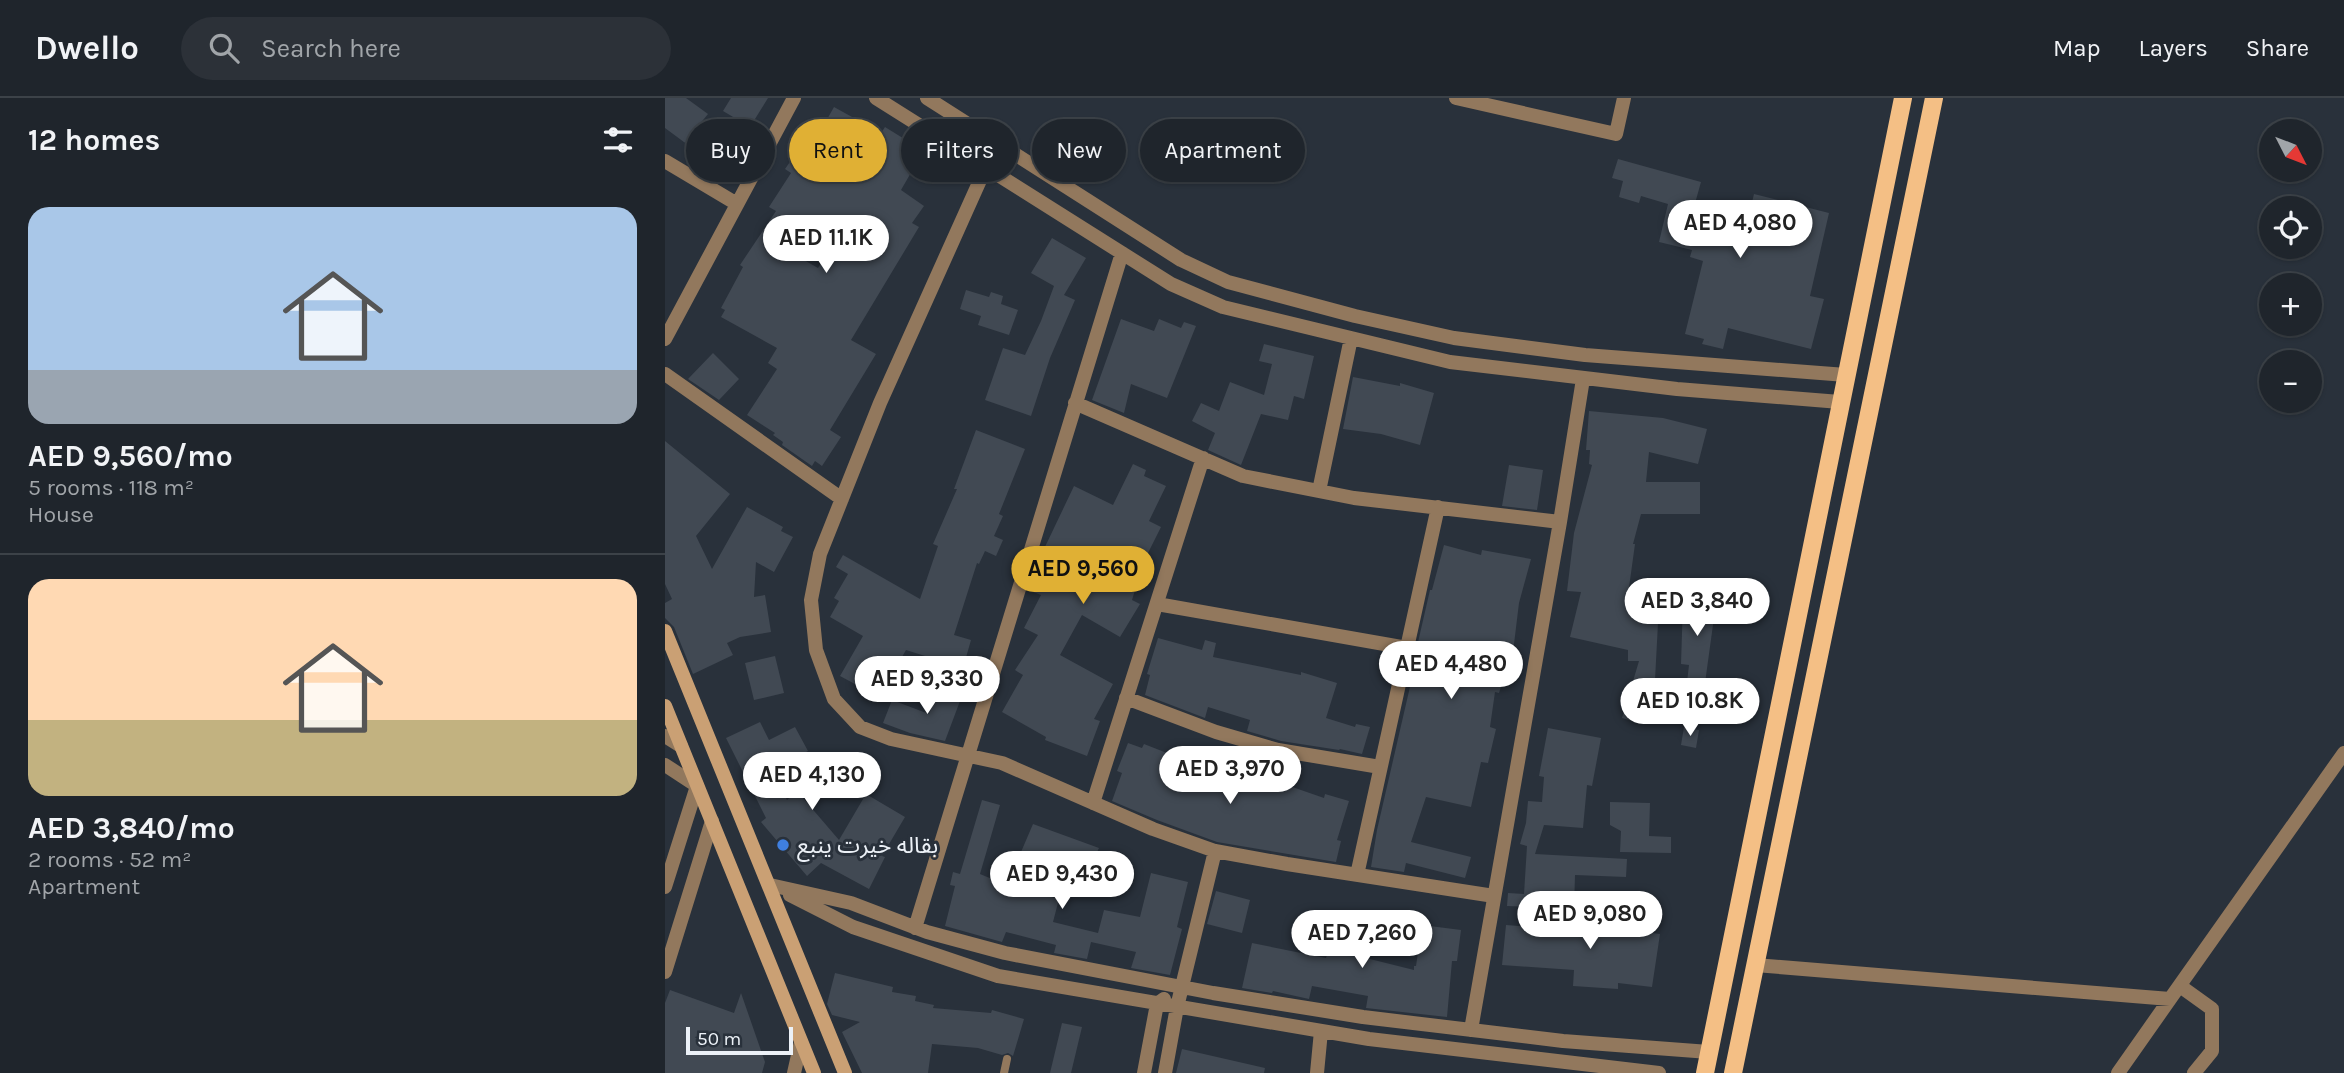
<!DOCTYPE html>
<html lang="en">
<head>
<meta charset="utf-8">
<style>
  body { margin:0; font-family:Karla,"Noto Sans Arabic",sans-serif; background:#2c3138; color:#f1f3f6; height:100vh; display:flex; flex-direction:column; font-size:26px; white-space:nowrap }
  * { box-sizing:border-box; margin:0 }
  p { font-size:23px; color:#a1a5a9 }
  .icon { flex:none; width:38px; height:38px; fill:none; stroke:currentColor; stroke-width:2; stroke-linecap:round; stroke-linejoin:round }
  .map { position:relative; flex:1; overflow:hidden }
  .drawer { display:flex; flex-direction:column; background:#1f252c; width:665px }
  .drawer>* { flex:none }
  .hud { position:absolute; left:21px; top:21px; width:665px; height:63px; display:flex; gap:14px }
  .needle { width:46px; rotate:132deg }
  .fabs { position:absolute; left:1594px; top:21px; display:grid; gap:14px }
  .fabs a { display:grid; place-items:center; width:63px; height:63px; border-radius:50%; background:#1f252c; box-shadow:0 2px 5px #0004,0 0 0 2px #3c4248; font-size:35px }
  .scale { position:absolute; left:21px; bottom:18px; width:107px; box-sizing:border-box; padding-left:7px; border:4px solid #ecf1f7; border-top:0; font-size:19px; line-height:24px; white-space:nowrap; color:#ecf1f7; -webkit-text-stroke:5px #29313b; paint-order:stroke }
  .price { position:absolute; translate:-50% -60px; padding:0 16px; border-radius:24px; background:#fff; color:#222; font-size:23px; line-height:46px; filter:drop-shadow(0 2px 4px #0008) }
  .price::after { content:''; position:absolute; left:50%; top:42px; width:21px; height:16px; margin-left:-10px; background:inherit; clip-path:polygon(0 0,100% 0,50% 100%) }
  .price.active { background:#e0b034; color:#111 }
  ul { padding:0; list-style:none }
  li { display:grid; align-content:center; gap:14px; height:371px; padding:0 28px }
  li+li { border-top:2px solid #3c4248 }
  li span { display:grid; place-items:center; height:217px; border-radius:21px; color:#555 }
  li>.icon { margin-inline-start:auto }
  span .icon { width:126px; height:126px; fill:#fffc; stroke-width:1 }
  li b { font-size:30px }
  h2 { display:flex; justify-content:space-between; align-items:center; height:84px; padding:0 28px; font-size:30px }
  .chip { padding:0 24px; border-radius:32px; background:#1f252c; box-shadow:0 2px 5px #0004,0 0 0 2px #3c4248; font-size:24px; line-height:63px }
  .chip.active { background:#e0b034; color:#111 }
  header { display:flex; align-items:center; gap:42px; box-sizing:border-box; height:98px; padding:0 35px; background:#1f252c; border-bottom:2px solid #3c4248 }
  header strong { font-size:33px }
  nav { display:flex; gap:38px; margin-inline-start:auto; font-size:24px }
  .search { width:490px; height:63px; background:#2c3138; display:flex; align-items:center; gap:18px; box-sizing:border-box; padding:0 24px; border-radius:38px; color:#a1a5a9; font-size:26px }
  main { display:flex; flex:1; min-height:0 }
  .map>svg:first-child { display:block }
  .building { fill:#414953; fill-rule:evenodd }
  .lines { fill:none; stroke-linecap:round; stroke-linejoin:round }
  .lane { stroke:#92785d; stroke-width:8 }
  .street { stroke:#92785d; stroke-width:14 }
  .secondary { stroke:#caa074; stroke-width:14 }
  .primary { stroke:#f4bf85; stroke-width:18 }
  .shop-dot { fill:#3f7fe0; stroke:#29313b; stroke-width:2.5 }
  .labels { text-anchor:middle; stroke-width:6; stroke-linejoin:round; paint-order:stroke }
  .poi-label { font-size:23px; fill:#ecf1f7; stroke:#29313b; text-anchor:start }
</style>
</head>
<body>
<header>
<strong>Dwello</strong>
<div class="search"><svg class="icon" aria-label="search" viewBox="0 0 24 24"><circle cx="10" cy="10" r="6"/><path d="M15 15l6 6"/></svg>Search here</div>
<nav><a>Map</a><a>Layers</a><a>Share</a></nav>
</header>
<main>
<section class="drawer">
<h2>12 homes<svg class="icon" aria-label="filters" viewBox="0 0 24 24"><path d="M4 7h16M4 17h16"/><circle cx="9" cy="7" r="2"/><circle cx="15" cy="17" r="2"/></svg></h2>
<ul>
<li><span style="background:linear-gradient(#a9c7e8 75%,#9aa5b1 0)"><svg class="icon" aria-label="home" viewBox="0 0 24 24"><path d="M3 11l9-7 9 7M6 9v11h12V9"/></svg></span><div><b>AED 9,560/mo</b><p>5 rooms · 118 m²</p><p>House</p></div></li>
<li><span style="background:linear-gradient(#ffd9b3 65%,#c2b280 0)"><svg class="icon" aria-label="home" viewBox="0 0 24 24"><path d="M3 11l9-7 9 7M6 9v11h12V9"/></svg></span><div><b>AED 3,840/mo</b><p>2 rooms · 52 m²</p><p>Apartment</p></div></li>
</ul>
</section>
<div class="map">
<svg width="1679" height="975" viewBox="0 0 1679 975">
  <rect width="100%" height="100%" fill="#29313b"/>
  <!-- building -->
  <path class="building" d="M0,0H21L43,16L34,27L40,32L27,50L0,30Z
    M66,0H103L85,29L58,13Z
    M169,9L216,35L220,29L283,68L273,82L251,66L236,92L259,108L247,125L254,129L186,242L211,256L165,332L176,339L157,368L150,363L147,368L117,347L118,344L108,337L110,335L82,317L112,271L103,265L112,250L56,219L60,212L56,210L78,169L75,167L111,113L104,109L126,75L120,71L129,58L138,64ZM147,136L166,148L153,170L132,158Z
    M953,61L1036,84L1027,116L1081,129L1089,96L1164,115L1145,198L1159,201L1146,251L1063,230L1058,251L1037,246L1039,241L1020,236L1038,163L1025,159L1027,152L994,144L1003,106L976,98L974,105L954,99L958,83L947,80Z
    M387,140L421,160L399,197L410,202L385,260L366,318L320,302L338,250L360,257L376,223L389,188L366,175Z
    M301,192L324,199L326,194L338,198L336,206L353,212L344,237L313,227L316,218L295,211Z
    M456,221L489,233L494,221L516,230L519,224L531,228L502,300L466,286L459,315L427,302Z
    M599,246L649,258L639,301L629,298L623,322L596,316L576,367L543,352L550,335L527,323L536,305L554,313L565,284L599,297L607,266L594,263Z
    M48,255L74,281L54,302L23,281Z
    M688,279L735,288V285L769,295L755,347L716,336L678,331Z
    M924,313L998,320L1042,331L1033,366L984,354L981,384H1035V416H976L968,446H970L962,504L994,506L990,582H992L978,626L957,620L974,563H963V552L905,539L916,494L902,493L909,435L927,367L924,366L925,352H921Z
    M311,332L360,351L334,416L338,418L329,438L338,442L331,458L320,453L314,466L312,465L289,537L306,542L298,570L241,552L214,599L175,578L198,538L165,519L174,503L169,500L183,476L171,469L178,457L255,501L273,448L268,446L292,391H289Z
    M0,343L65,396L31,438L47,471L82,409L118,429L116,433L128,439L109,474L91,464L89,499L100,497L106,534L75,539L62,545L68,557L28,576L9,529L0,520V505L7,501L0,486Z
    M468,366L481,372L479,378L501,388L484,423L496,429L479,463L467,502L475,506L455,539L417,517L395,557L448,586L429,621L435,623L422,658L380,642L381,639L337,614L358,577L350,572L373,537L359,530L376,497L366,493L383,452L379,451L409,388L448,407Z
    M844,367L878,372L872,412L837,408Z
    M779,447L816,457L817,452L866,461L854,505L849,546L834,595L830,594L825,629L831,631L823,665L816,664L806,709L761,699L746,744L806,759L800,780L741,765L739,774L706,769L712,732L750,567L748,566L765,492H767Z
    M1018,503L1051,505L1040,585L1022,584L1024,567L1016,566Z
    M493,540L537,552L540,542L551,545L548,559L636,577V574L672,585L661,620L690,629L691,626L705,629L697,656L675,651L674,652L616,643L582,633L585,622L543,609L540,620L480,597L485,577L482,576Z
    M110,558L119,595L89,602L80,565Z
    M276,586L298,595L280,643L245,635L218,625L227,602L264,616Z
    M95,624L104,642L130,629L143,653L107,672L122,702L132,693L174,742L201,696L240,719L217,758L220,759L204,791L156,765L142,778L96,724L101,720L61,640Z
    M1019,629L1034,632L1031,650L1016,647Z
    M883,630L936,640L927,688L922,687L918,730L879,727L870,756L962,761L961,779L910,777L909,811L842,808L843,795L859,796L862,748L855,746L861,725L863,703L877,704L879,679L874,678Z
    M463,645L477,650L479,646L535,668L577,680L611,688L613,684L659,700L660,696L684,703L672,742L676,743L671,764L552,744L492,722L447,703L457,675L452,673Z
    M317,702L335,707L315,776L363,796L364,793L394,801L388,824L433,835L439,812L475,819L486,775L523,784L512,829L517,831L505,877L466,870L471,854L426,844L422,861L389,855L391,847L341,834L337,844L280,828L290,788L285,787L288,774L295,776Z
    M945,704L985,705L984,738L1006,739V755L955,754L956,733L945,727Z
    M368,726L434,750L431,756L448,763L439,783L402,768L397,780L369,769L373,760L356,754Z
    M551,793L585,802L577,835L542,826Z
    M960,802L981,804L979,834L995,836L987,889L953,885V891L908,888L909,872L837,867L841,827L956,836Z
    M676,815L708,825L697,859L749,872V868H751L757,827L796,832L792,863H787L782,919L701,910L703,898L647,888L644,901L608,893L607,895L577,890L587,845L661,860Z
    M170,875L228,889L227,894L251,898L250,903L269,907L268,910L326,915L327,912L359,921L348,958L343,955L337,957L313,950L267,946L263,975H197L177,934L195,924L167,917L162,906Z
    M5,892L69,915L76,895L100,964L97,975H0V905Z
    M397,925L417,929L406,975H385Z
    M517,951L600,970L599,975H511Z"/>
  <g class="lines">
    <!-- lane -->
    <path class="lane" d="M339,975L342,961"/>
    <!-- street -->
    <path class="street" d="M211,0L506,186L558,209L785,264L1012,291L1175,304
      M262,0L516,162L563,184L690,218L789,240L920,257L1181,277
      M791,0L951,36L959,0
      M0,63L72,106
      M321,69L215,305L155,456L146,502L151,552L169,601L195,629L226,641L337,665L488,731L550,753L622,766L829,798
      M0,241L129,0
      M0,276L177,401
      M410,305L578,378L689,400L895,424
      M654,393L686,240
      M492,506L742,550
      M461,600L551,634L613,652L715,669
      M0,638L16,648
      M0,667L32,688L0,789
      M428,705L538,360
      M692,777L773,409
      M105,787L186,805L262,834L340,855L548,895L698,919L898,943L1044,954
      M125,797L188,829L333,878L704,941L994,975
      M250,830L457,155
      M1090,867L1505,901L1679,655
      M0,874L47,723
      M1515,888L1547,911V953L1529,975
      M806,932L895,424L918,281
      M129,975L136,944
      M479,975L492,906L499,901
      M500,975L512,909L550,753
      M652,975L656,933
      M1453,975L1505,901"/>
    <!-- secondary -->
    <path class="secondary" d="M0,533L180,975
      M0,608L149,975"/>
    <!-- primary -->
    <path class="primary" d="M1040,975L1238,0
      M1068,975L1269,0"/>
  </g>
  <!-- markers -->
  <circle class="shop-dot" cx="118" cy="747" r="7"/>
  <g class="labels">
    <!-- poi labels -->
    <g class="poi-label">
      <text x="132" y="755">بقاله خيرت ينبع</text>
    </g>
  </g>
</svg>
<div class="fabs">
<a><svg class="needle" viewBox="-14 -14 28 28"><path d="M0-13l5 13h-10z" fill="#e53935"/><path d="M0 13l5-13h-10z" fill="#a1a5a9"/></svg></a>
<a><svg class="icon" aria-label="locate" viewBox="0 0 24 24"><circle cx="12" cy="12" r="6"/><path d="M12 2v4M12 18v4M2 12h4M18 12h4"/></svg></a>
<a>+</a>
<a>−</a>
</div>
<div class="scale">50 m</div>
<b class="price" style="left:1075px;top:162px">AED 4,080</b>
<b class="price" style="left:161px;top:177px">AED 11.1K</b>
<b class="price active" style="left:418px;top:508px">AED 9,560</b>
<b class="price" style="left:1032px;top:540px">AED 3,840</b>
<b class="price" style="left:786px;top:603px">AED 4,480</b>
<b class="price" style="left:262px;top:618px">AED 9,330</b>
<b class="price" style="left:1025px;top:640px">AED 10.8K</b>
<b class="price" style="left:565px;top:708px">AED 3,970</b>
<b class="price" style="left:147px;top:714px">AED 4,130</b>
<b class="price" style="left:397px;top:813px">AED 9,430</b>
<b class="price" style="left:925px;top:853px">AED 9,080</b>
<b class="price" style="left:697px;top:872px">AED 7,260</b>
<div class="hud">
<a class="chip">Buy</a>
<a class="chip active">Rent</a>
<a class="chip">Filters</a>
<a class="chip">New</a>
<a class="chip">Apartment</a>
</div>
</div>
</main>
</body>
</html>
